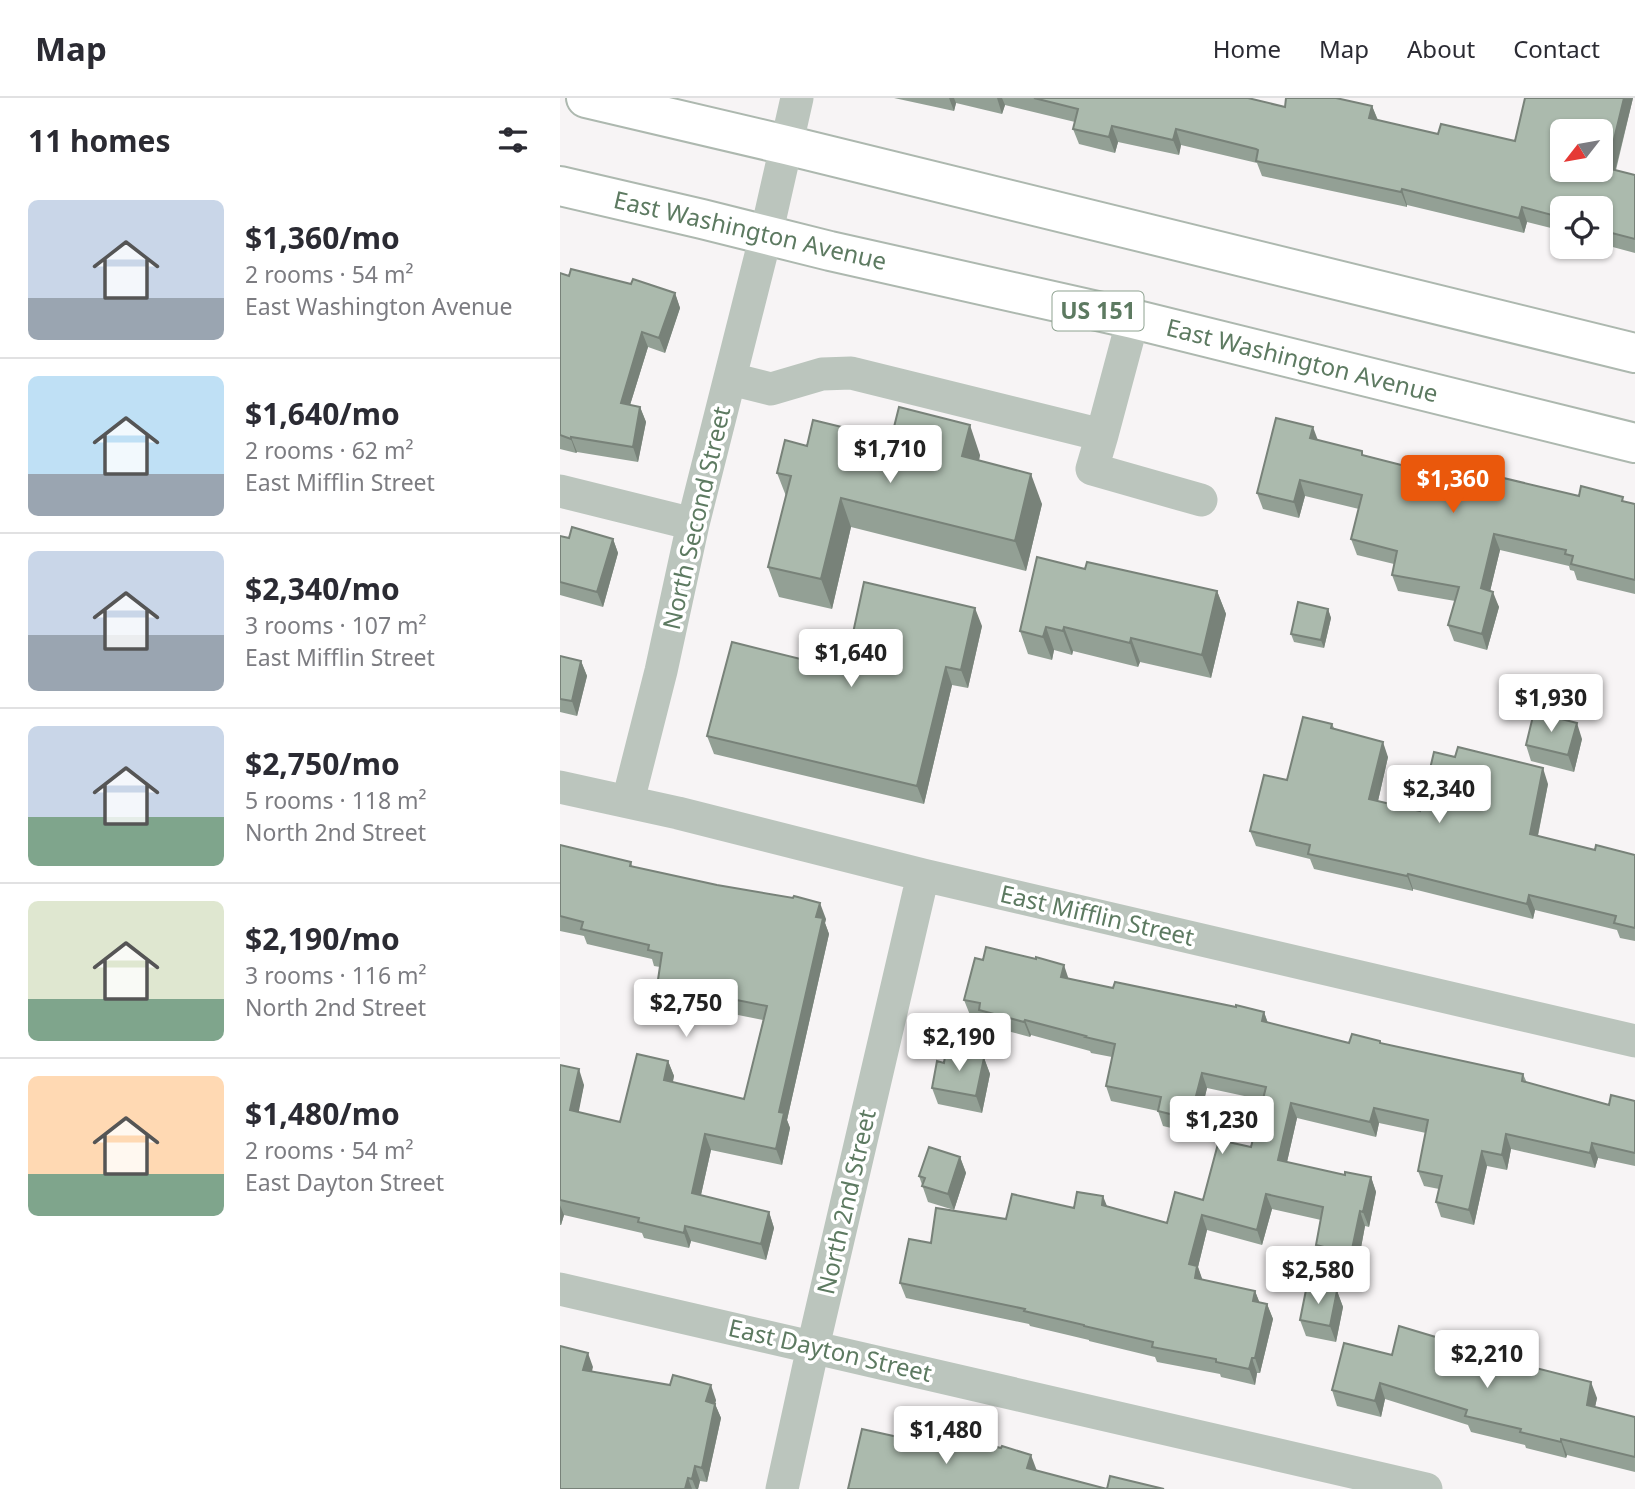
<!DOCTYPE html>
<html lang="en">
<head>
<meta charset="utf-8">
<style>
  body { margin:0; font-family:"Noto Sans",sans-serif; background:#f2f2f3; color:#2b2b33; height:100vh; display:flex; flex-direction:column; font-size:26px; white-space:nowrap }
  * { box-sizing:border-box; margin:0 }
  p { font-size:23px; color:#7c7c81 }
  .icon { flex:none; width:38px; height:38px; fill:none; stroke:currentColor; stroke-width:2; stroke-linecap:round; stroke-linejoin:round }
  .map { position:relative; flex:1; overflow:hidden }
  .details { display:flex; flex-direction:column; background:#fff; width:560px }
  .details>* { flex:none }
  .needle { width:46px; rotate:239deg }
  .controls { position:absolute; left:990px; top:21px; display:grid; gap:14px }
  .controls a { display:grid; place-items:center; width:63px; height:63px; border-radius:10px; background:#fff; box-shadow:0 2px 5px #0004; font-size:35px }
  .price { position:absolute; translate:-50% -60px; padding:0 16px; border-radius:7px; background:#fff; color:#222; font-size:23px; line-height:46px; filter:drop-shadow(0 2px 4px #0008) }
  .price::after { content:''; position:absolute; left:50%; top:42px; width:21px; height:16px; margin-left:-10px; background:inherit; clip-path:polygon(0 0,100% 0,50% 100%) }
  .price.on { background:#ea580c; color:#fff }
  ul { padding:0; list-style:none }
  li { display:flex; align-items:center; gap:21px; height:175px; padding:0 28px }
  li+li { border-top:2px solid #e1e1e2 }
  li span { display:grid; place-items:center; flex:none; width:196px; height:140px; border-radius:10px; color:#555 }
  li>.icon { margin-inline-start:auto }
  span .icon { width:84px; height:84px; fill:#fffc; stroke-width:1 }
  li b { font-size:30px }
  h2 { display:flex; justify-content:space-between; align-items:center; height:84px; padding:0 28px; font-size:30px }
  header { display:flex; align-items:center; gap:42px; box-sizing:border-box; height:98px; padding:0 35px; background:#fff; border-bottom:2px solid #e1e1e2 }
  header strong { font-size:33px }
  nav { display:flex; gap:38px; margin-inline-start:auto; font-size:24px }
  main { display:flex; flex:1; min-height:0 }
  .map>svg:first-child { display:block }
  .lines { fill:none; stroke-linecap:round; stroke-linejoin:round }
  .major-casing { stroke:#adb8af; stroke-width:42 }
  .minor { stroke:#bbc5bd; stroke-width:33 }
  .major { stroke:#fff; stroke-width:38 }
  .wall { fill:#93a095 }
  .shaded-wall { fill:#788279 }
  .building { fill:#abbaad; stroke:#788279; stroke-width:2; fill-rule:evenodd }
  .labels { text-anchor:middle; stroke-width:7; stroke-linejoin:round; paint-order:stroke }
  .shield { fill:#fff; stroke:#8ea290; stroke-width:2 }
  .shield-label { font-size:23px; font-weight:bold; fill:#5d7a61 }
  .street-label { font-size:24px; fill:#5d7a61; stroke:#fff }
</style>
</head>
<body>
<header>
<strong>Map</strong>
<nav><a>Home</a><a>Map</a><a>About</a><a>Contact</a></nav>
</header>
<main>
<section class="details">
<h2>11 homes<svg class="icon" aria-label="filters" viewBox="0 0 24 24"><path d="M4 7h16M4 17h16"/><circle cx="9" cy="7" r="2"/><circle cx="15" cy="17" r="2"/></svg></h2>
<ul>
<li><span style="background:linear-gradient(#c9d6e8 70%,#9aa5b1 0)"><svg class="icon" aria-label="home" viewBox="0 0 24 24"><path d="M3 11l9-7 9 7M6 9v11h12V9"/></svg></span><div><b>$1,360/mo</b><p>2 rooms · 54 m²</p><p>East Washington Avenue</p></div></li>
<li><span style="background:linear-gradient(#bfe0f5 70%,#9aa5b1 0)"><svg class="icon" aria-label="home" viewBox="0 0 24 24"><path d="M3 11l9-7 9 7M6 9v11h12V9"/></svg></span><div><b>$1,640/mo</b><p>2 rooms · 62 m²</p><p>East Mifflin Street</p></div></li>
<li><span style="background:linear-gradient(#c9d6e8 60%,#9aa5b1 0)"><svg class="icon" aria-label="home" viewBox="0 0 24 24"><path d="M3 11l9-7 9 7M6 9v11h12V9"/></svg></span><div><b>$2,340/mo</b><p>3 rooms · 107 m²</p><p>East Mifflin Street</p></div></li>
<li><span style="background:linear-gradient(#c9d6e8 65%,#7fa58c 0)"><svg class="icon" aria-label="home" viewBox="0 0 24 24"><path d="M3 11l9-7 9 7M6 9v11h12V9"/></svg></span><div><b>$2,750/mo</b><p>5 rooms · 118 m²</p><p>North 2nd Street</p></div></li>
<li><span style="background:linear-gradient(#dfe7d0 70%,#7fa58c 0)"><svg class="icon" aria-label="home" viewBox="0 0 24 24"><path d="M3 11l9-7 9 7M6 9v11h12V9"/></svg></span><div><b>$2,190/mo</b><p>3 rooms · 116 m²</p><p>North 2nd Street</p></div></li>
<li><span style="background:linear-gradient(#ffd9b3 70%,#7fa58c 0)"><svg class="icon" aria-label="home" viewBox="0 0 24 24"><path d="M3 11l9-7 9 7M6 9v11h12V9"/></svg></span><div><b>$1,480/mo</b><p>2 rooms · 54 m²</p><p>East Dayton Street</p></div></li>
</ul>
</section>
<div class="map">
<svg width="1075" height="1391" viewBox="0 0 1075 1391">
  <rect width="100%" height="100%" fill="#f7f4f5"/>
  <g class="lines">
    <!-- major casing -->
    <g class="major-casing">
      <path id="major" d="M26,0L226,47L1075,255
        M0,88L142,121L270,153L573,221L1075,345"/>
    </g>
    <!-- minor -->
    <path class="minor" d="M171,281L211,291L262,276L291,275L542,337L573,221
      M542,337L532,371L641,402
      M0,393L133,426
      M0,689L118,715L363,777L1075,943
      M68,703L101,573L133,426L206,137L237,0
      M0,1191L866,1391
      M222,1391L253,1249L363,777"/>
    <!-- major -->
    <use href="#major" class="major"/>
  </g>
  <!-- wall -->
  <path class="wall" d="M334,0H688L725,9L812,8L818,22L878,36L955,43L965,0H1073L1056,72L1075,77V155L1049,148L1048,145L1041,143V110H1003V133L967,124L964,135L847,107V109L702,78L697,65L621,47L619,57L558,44L555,55L519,46L513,31L515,24L445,7L442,16L396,5L394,13Z
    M0,175L9,178L71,186L115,195L120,210L105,255L88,249L70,307L80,309L86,324L78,364L17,354L16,355L0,351Z
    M331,341L420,357L419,363L482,406L466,473L291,429L272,511L219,499L208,469L226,398L217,375L247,348Z
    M758,342L804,357L857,371L1019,398L1065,404L1075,406V496L1017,482L1014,473L1010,472L1009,468L940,452L930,493L939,509L927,552L894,543L888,527L895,503L838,493L832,477L834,466L797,457L791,441L799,411L745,398L739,420L703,411L697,395Z
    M0,438L9,440L53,441L58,455L43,509L0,497Z
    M525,471L657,493L666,516L651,580L580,564L578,569L513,553L512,557L494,552L492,562L468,556L460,533Z
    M768,511L771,520L764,550L734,544L731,536Z
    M422,528L408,590L392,587L364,706L154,656L147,638L285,572Z
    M0,558L21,563L27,578L17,618L0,614Z
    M772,626L774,630L828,659L818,703L860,713L988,686L978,738L1035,752L1075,757V843L1060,840L1057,832L975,812L973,821L853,791V793L754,771L750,761L696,748L690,733L727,682Z
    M1022,641L1014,674L971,663L966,647Z
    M0,747L71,764L72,768L266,821L265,825L269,836L227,1022L230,1030L222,1067L151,1052L141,1097L209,1114L214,1130L206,1162L131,1143L129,1150L84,1140L82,1135L4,1117L1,1127H0V967L24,987L18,1014L60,1024L108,963L114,978L113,984L184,1001L203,922L133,908L132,914L102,910L96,895L100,869L94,868L92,861L27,846L24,838L0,833Z
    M423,862L553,890L704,914L708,925L789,945H821L963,976L967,985L1049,1007L1075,1003V1068L1038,1060L1035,1070L951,1051L947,1072L927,1068L914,1127L881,1119L876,1104L879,1091L864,1088L858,1073L866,1035L819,1025L816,1039L737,1020L727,1064L785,1077L811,1079L816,1094L809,1129L805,1128L797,1171L761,1162L756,1147L761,1122L712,1111L702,1147L647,1132L638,1169L642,1182L695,1193L699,1204L707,1206L713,1221L700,1275H697L695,1287L661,1279L660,1276L597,1264L595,1259L529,1243V1242L470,1228L469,1226L346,1200L340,1185L371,1145L446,1121L514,1110L547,1109L607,1125L643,1102L691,1049L703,1002L647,990L636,1036L603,1028L598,1013L551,1003L546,988L552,959L531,955L530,953L471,937L470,939L424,927L422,919L410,917L404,902Z
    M424,960L430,976L422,1015L378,1006L372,990L384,965Z
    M400,1059L406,1075L394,1112L368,1104L359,1078Z
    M777,1193L783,1209L776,1244L746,1238L740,1222Z
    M929,1255L930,1259L1037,1300L1035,1309L1075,1319V1374L1007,1357L1006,1360L966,1350L965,1347L911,1334L908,1327L825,1301L821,1319L777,1308L772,1292L832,1257Z
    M33,1269L32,1274L156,1302L155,1306L161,1320L147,1384L140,1383L138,1391H0Z"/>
  <!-- shaded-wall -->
  <path class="shaded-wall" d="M389,0H394L396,5L394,13Z
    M437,0H442L445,7L442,16Z
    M1064,0H1073L1052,85L1047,70Z
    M812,8L818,23L809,20Z
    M552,28L558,44L555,55L549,39Z
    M616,31L621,47L619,57L613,42Z
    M842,91L847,107V109L841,94Z
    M962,109L967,124L964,135L959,120Z
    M115,195L120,210L105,255L99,240Z
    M82,234L88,249L66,320L61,305Z
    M80,309L86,324L78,364L73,349Z
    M410,327L420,357L413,388L402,358Z
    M753,329L759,345L750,340Z
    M11,339L17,354L16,355L11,341Z
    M471,376L482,406L466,473L455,443Z
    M740,382L745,398L739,420L734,404Z
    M281,400L291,429L272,511L261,481Z
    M934,436L940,452L927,506L921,490Z
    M53,441L58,455L43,509L37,494Z
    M657,493L666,516L651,580L642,557Z
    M933,494L939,509L927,552L922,536Z
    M415,510L422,528L408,590L401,572Z
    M768,511L771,520L764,550L761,542Z
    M486,529L494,552L492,562L483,539Z
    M504,529L513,553L512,557L503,533Z
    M571,540L580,564L578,569L570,545Z
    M21,563L27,578L17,618L12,603Z
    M386,569L392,587L364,706L357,688Z
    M1017,625L1022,641L1014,674L1008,657Z
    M823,644L828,659L815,716L809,701Z
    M983,670L988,686L975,751L970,736Z
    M848,776L853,791V793L847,778Z
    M969,797L975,812L973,821L967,806Z
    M260,805L266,821L265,825L269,836L227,1022L230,1030L222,1067L216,1051L219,1014L256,819Z
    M504,867L509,882L501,879Z
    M127,892L133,908L132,914L126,899Z
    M704,914L709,929L702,923Z
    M465,922L471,937L470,939L464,924Z
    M424,960L430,976L422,1015L416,998Z
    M108,963L114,978L109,998L104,982Z
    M19,971L24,987L16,1028L10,1012Z
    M642,975L647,990L636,1036L630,1021Z
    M731,1005L737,1020L724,1077L718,1062Z
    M814,1010L819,1025L816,1039L810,1024Z
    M145,1036L151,1052L138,1110L132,1095Z
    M946,1036L951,1051L947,1072L942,1057Z
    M1032,1045L1038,1060L1035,1070L1030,1055Z
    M922,1053L927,1068L914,1127L909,1112Z
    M400,1059L406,1075L394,1112L388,1096Z
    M811,1079L816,1094L809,1129L803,1114Z
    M706,1096L712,1111L702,1147L697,1132Z
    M543,1098L549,1113L542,1107Z
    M0,1107L4,1117L1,1127L0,1123Z
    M800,1113L805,1128L797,1171L791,1156Z
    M209,1114L214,1130L206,1162L201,1146Z
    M642,1117L647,1132L638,1169L643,1183L640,1195L629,1166Z
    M125,1128L131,1143L129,1150L124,1135Z
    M695,1193L701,1208L693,1203Z
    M777,1193L783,1209L776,1244L770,1228Z
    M707,1206L713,1221L700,1275L695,1260Z
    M28,1255L33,1269L28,1287L23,1272Z
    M692,1260L697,1275L695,1287L689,1271Z
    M1031,1284L1037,1300L1032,1323L1027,1307Z
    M820,1285L825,1301L821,1319L815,1303Z
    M151,1287L156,1302L152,1318L146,1303Z
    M155,1306L161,1320L147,1384L142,1370Z
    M1001,1341L1007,1357L1006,1360L1001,1344Z
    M471,1357L477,1373L467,1370Z
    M135,1368L140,1383L138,1391H136L132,1381Z
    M128,1380L132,1391H125Z"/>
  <!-- building -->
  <path class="building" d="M474,0H688L725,9L726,0H776L812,8L809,20L878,36L881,26L955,43L965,0H1064L1047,70L1075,77V141L1044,133V130L1041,129V110H1003V120L962,109L959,120L842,91L841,94L696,63L698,52L696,51L616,31L613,42L552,28L549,39L513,31L518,11ZM1003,33H1041V72H1003Z
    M11,171L71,186L73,181L115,195L99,240L82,234L61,305L80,309L73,349L11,339V341L0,337V175L9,178Z
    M339,309L410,327L402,358L471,376L455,443L281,400L261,481L208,469L231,378L217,375L225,342L247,348L253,322L331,341Z
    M716,320L753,329L750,340L802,353V357L857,371L859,364L871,367L872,363L1019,398L1021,388L1063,399L1062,403L1075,406V482L1011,466L1013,458L1005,456L1006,452L934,436L921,490L933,494L922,536L888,527L899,489L832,477L837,453L791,441L802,397L740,382L734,404L697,395Z
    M12,429L53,441L37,494L0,484V438L9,440Z
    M477,459L525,471L527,464L657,493L642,557L571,540L570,545L504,529L503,533L486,529L483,539L460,533Z
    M304,484L415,510L401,572L386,569L357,688L147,638L172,544L285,572Z
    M738,504L768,511L761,542L731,536Z
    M0,558L21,563L12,603L0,601Z
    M974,614L1017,625L1008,657L966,647Z
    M743,619L772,626L771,630L823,644L809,701L860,713L874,654L895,659L898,649L983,670L970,736L1035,752L1036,747L1075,757V830L1054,825L1056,818L969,797L967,806L848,776L847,778L748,756L750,747L690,733L704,677L727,682Z
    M0,747L71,764L70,768L157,787L233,800L234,798L260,805L256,819L263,820L219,1014L224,1015L216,1051L145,1036L132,1095L209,1114L201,1146L125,1128L124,1135L78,1124L79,1120L0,1102V967L19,971L10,1012L60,1024L77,956L108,963L104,982L184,1001L207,908L127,892L126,899L96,895L102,855L88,852L89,847L21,831L23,824L0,818Z
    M426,849L476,861V859L504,867L501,879L553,890L555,884L676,909V907L704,914L702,923L789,945L792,936L820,943V945L963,976L962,983L1049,1007L1051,997L1075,1003V1055L1032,1045L1030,1055L946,1036L942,1057L922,1053L909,1112L876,1104L882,1078L858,1073L868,1022L814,1010L810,1024L731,1005L718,1062L785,1077V1074L811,1079L803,1114L800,1113L791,1156L756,1147L763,1109L706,1096L697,1132L642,1117L629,1166L637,1168L635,1180L695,1193L693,1203L707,1206L695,1260H692L689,1271L656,1264V1261L592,1249L593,1244L524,1228V1227L464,1213L465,1211L340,1185L349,1141L371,1145L376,1110L446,1121L452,1096L514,1110L517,1094L543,1098L542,1107L607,1125L615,1094L643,1102L659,1042L691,1049L706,989L642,975L630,1021L598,1013L601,999L546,988L555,946L525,939L526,938L465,922L464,924L419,912L420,905L404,902L415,860L423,862Z
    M386,952L424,960L416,998L372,990L377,963L384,965Z
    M369,1049L400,1059L388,1096L362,1088L365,1080L359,1078Z
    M747,1187L777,1193L770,1228L740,1222Z
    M839,1228L929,1255L928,1258L1031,1284L1027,1307L1075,1319V1359L1001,1341V1344L960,1334L961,1331L905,1318L907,1312L820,1285L815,1303L772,1292L784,1245L832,1257Z
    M0,1248L28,1255L23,1272L110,1287L113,1277L151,1287L146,1303L155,1306L142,1370L135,1368L132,1381L128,1380L125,1391H0Z
    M302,1331L374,1347L377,1334L441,1350L442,1348L471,1357L467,1370L547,1391H288Z
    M550,1378L604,1391H547Z"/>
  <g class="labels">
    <!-- shield labels -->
    <rect class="shield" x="492.5" y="193.5" width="91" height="39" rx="5"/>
    <g class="shield-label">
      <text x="538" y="221">US 151</text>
    </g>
    <!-- street labels -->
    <g class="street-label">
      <text transform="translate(190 133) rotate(13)" y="8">East Washington Avenue</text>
      <text transform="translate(742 263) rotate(14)" y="8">East Washington Avenue</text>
      <text transform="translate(137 420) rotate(-77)" y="8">North Second Street</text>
      <text transform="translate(537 818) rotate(13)" y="8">East Mifflin Street</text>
      <text transform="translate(287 1104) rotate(-77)" y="8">North 2nd Street</text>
      <text transform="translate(270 1253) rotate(13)" y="8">East Dayton Street</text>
    </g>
  </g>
</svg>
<div class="controls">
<a><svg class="needle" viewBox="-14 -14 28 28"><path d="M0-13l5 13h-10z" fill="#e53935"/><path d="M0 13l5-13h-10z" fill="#7c7c81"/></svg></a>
<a><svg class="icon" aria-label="locate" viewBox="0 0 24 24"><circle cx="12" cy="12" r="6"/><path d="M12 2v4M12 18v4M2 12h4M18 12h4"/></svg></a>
</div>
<b class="price" style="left:330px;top:387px">$1,710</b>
<b class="price on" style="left:893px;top:417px">$1,360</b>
<b class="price" style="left:291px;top:591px">$1,640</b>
<b class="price" style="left:991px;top:636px">$1,930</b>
<b class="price" style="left:879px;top:727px">$2,340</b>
<b class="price" style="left:126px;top:941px">$2,750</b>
<b class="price" style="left:399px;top:975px">$2,190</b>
<b class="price" style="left:662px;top:1058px">$1,230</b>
<b class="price" style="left:758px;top:1208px">$2,580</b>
<b class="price" style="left:927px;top:1292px">$2,210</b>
<b class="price" style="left:386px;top:1368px">$1,480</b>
</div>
</main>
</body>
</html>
